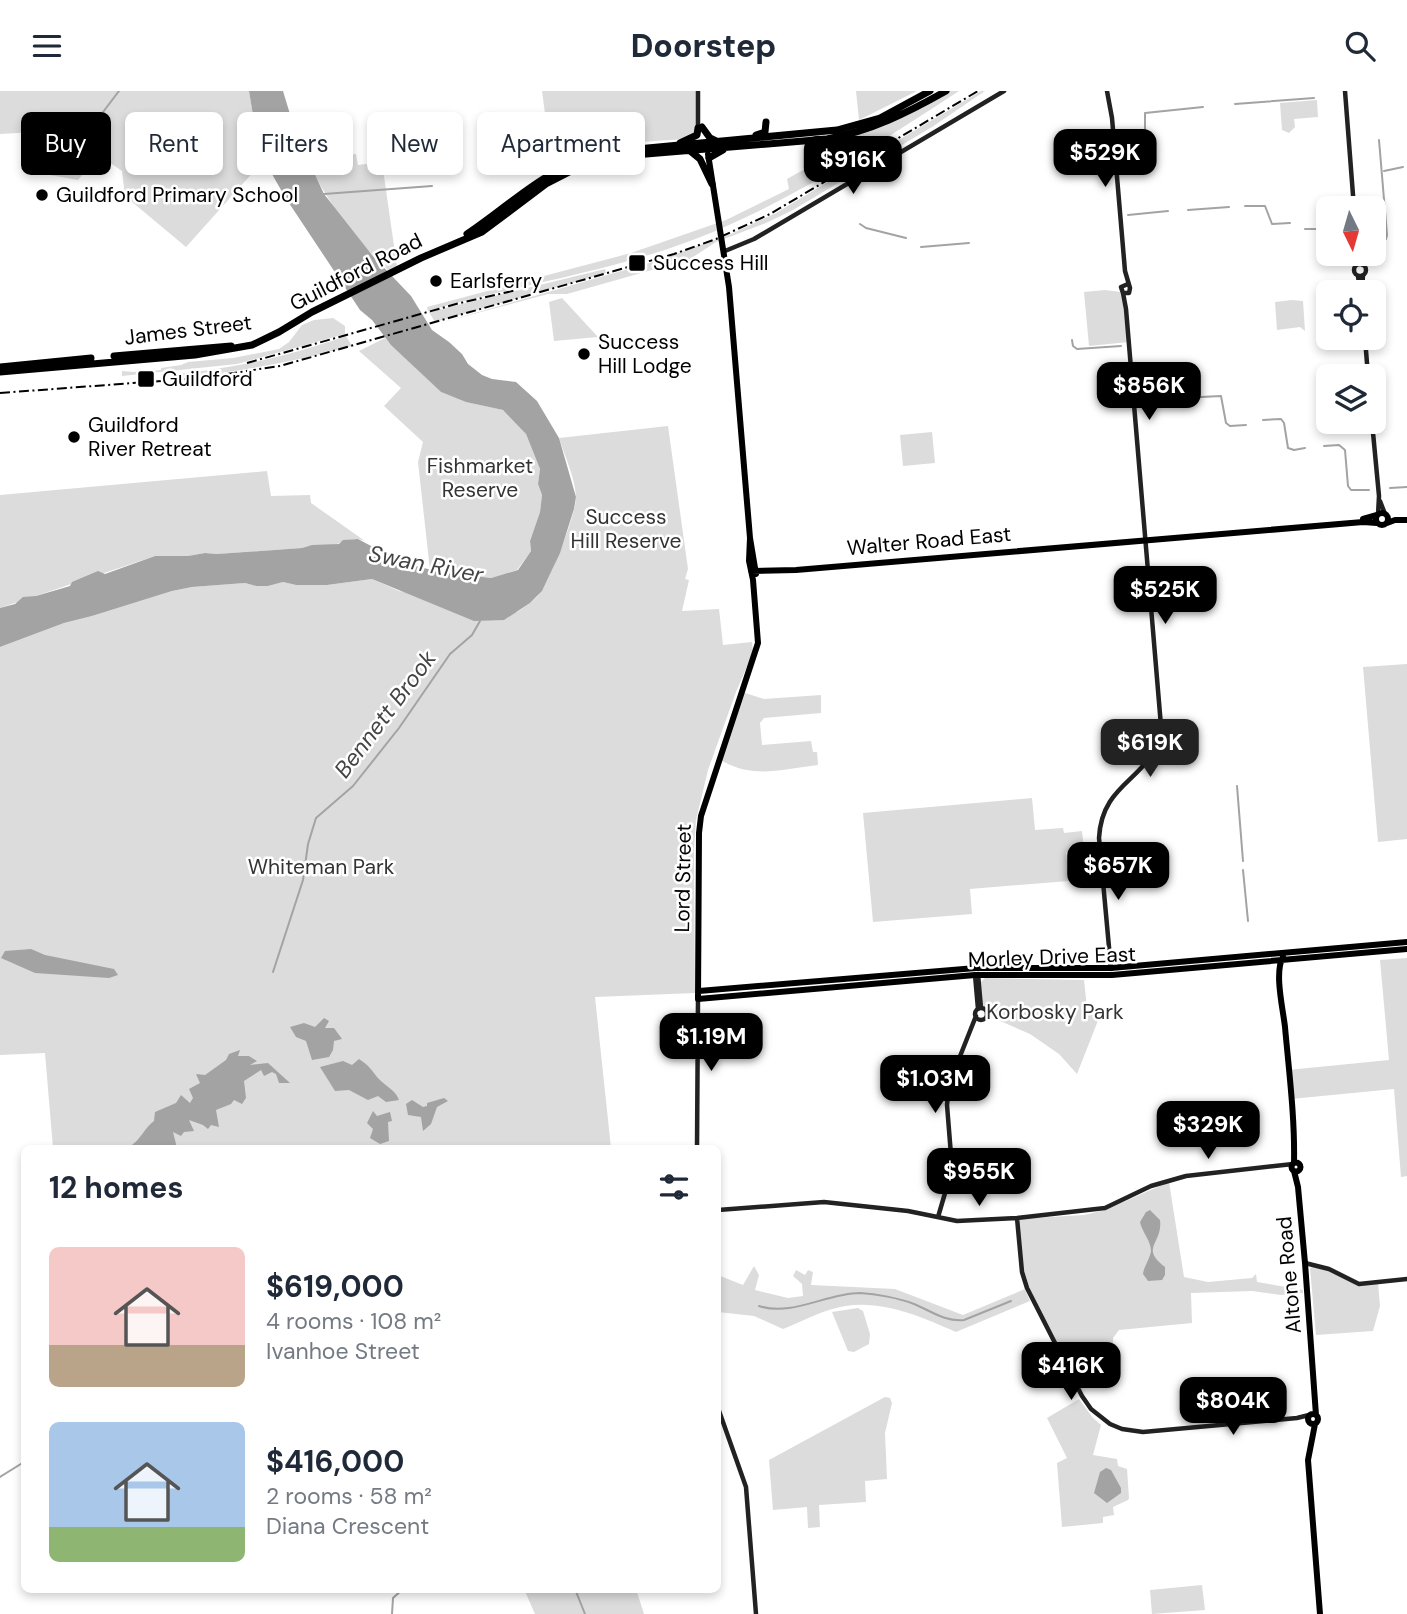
<!DOCTYPE html>
<html lang="en">
<head>
<meta charset="utf-8">
<style>
  body { margin:0; font-family:"DM Sans",sans-serif; background:#f6f6f7; color:#1f2937; height:100vh; display:flex; flex-direction:column; font-size:26px; white-space:nowrap }
  * { box-sizing:border-box; margin:0 }
  p { font-size:23px; color:#747a83 }
  .icon { flex:none; width:38px; height:38px; fill:none; stroke:currentColor; stroke-width:2; stroke-linecap:round; stroke-linejoin:round }
  .map { position:relative; flex:1; overflow:hidden }
  .details { position:absolute; left:21px; top:1054px; width:700px; height:448px; display:flex; flex-direction:column; background:#fff; border-radius:10px; box-shadow:0 4px 10px #0003 }
  .details>* { flex:none }
  .guide { position:absolute; left:21px; top:21px; width:700px; height:63px; display:flex; gap:14px }
  .needle { width:46px; rotate:175deg }
  .controls { position:absolute; left:1316px; top:105px; display:grid; gap:14px }
  .controls a { display:grid; place-items:center; width:70px; height:70px; border-radius:10px; background:#fff; box-shadow:0 4px 10px #0003; font-size:35px }
  .price { position:absolute; translate:-50% -60px; padding:0 16px; border-radius:14px; background:#000; color:#fff; font-size:23px; line-height:46px; filter:drop-shadow(0 2px 4px #0008) }
  .price::after { content:''; position:absolute; left:50%; top:42px; width:21px; height:16px; margin-left:-10px; background:inherit; clip-path:polygon(0 0,100% 0,50% 100%) }
  .price.active { background:#222; color:#fff }
  ul { padding:0; list-style:none }
  li { display:flex; align-items:center; gap:21px; height:175px; padding:0 28px }
  li span { display:grid; place-items:center; flex:none; width:196px; height:140px; border-radius:10px; color:#555 }
  li>.icon { margin-inline-start:auto }
  span .icon { width:84px; height:84px; fill:#fffc; stroke-width:1 }
  li b { font-size:30px }
  h2 { display:flex; justify-content:space-between; align-items:center; height:84px; padding:0 28px; font-size:30px }
  .chip { padding:0 24px; border-radius:10px; background:#fff; box-shadow:0 4px 10px #0003; font-size:24px; line-height:63px }
  .chip.active { background:#000; color:#fff }
  header { display:flex; justify-content:space-between; align-items:center; height:91px; padding:0 28px; background:#fff; font-size:32px; font-weight:800 }
  .map>svg:first-child { display:block }
  .green { fill:#dcdcdc }
  .water { fill:#a3a3a3 }
  .lines { fill:none; stroke-linecap:round; stroke-linejoin:round }
  .stream { stroke:#a3a3a3; stroke-width:2 }
  .secondary { stroke:#222; stroke-width:4.5 }
  .primary { stroke:#000; stroke-width:6 }
  .highway { stroke:#000; stroke-width:7 }
  .rail { stroke:#000; stroke-width:2; stroke-dasharray:10 3.5 2 3.5; stroke-linecap:butt }
  .poi-dot { fill:#000; stroke:#fff; stroke-width:2.5 }
  .labels { text-anchor:middle; stroke-width:5; stroke-linejoin:round; paint-order:stroke }
  .poi-label { font-size:21px; fill:#000; stroke:#fff; text-anchor:start }
  .street-label { font-size:21px; fill:#000; stroke:#fff }
  .park-label { font-size:21px; fill:#333; stroke:#fff }
  .water-label { font-size:23px; font-style:italic; fill:#444; stroke:#fff }
</style>
</head>
<body>
<header><svg class="icon" aria-label="menu" viewBox="0 0 24 24"><path d="M4 6h16M4 12h16M4 18h16"/></svg>Doorstep<svg class="icon" aria-label="search" viewBox="0 0 24 24"><circle cx="10" cy="10" r="6"/><path d="M15 15l6 6"/></svg></header>
<div class="map">
<svg width="1407" height="1523" viewBox="0 0 1407 1523">
  <rect width="100%" height="100%" fill="#fff"/>
  <!-- green -->
  <path class="green" d="M0,0H249L258,54L264,69L186,156L125,105L122,80L106,69L95,68L78,89L50,84L55,40L0,43Z
    M542,0H698C698,19 705,39 685,48C631,52 581,51 536,84C537,71 544,64 545,52C548,35 544,17 542,0Z
    M856,0H917L859,29Z
    M948,0H959C873,56 786,114 690,150C605,182 515,194 428,220L427,216L631,162L726,129L789,98L787,88L812,74L811,53L853,45L886,34Z
    M981,0H985L932,36L793,119L766,132L716,151L684,172L666,175L567,203H548L440,232L656,170L731,143L776,122Z
    M1317,9L1318,26L1294,28L1295,36L1289,42L1282,39L1280,12Z
    M356,63L358,74L382,71L397,176L389,180C355,149 326,110 307,68Z
    M605,178L606,182L435,231L429,221Z
    M1105,199L1121,201L1129,251L1089,255L1084,201Z
    M562,207L598,246L554,250L549,211Z
    M1292,209L1303,210L1305,240L1300,236L1277,239L1275,211Z
    M333,227L345,235V243L237,273L122,285V280L134,281L161,279V277L181,274L188,271L233,267L279,258L289,251L302,234L314,229Z
    M346,245L352,255C293,271 235,282 174,287L173,283C237,277 286,266 346,245Z
    M385,247L441,301L467,311L503,319L511,325L526,343L540,378L538,393L542,404L540,421L530,450L531,460L517,479L491,487L430,479L418,371L423,351L384,315L401,297L359,260Z
    M668,335L688,478L685,488L689,489L682,520L719,518L723,554L752,551L753,561L736,601L708,679L696,729L694,759L695,902L595,906L611,1057H53L45,962L0,964V556L64,532L92,525L172,500L192,496L245,492L256,495H268L283,491L296,494H327L372,488L399,500L517,521C526,515 537,508 542,499C552,482 576,424 576,406C575,386 565,366 559,347Z
    M932,341L935,372L903,375L900,344Z
    M267,380L271,405L310,404L311,412L365,450C354,446 348,449 337,453C326,457 313,453 302,457L217,463L205,462L189,465H155L0,517V404Z
    M1407,573V748L1378,751L1363,576Z
    M742,601L764,608L821,604V622L764,627L760,632L762,654L811,650L813,661H817L818,674C781,678 753,689 719,668Z
    M1032,707L1035,739L1063,737L1064,742L1082,740L1084,759L1066,761L1069,790L970,798L972,823L873,831L863,722Z
    M1407,867V1085L1401,1086L1394,998L1291,1008L1288,979L1389,969L1380,869Z
    M985,887L1084,889L1087,917L1099,927L1077,983L1059,963L1030,943L991,926L982,915L981,891Z
    M1169,1091L1184,1186L1208,1191L1252,1187L1256,1183L1257,1191L1303,1199V1202L1281,1204L1252,1200L1191,1202L1192,1232L1119,1239L1113,1247L1114,1266L1073,1287L1034,1212L1022,1179L1017,1128L1084,1124L1105,1119Z
    M754,1175L759,1184L755,1199L788,1207L803,1205L802,1193L793,1185L796,1179L805,1184L808,1179L813,1181L811,1194L895,1198L963,1224L1025,1198L1030,1210L956,1241C917,1224 873,1204 829,1219C813,1224 798,1232 783,1238L754,1225L718,1221V1184L743,1194Z
    M1316,1175L1329,1178L1355,1192H1378L1380,1215L1373,1240L1316,1244L1310,1177Z
    M858,1217L863,1220L870,1243L869,1253L854,1261L848,1260L832,1221Z
    M885,1306L890,1307L892,1312L885,1342L887,1388L865,1390L866,1411L819,1414L820,1436L808,1437L807,1416L773,1419L769,1369Z
    M1079,1308L1093,1327L1101,1334L1093,1364L1117,1368L1118,1375L1127,1378L1129,1407L1128,1409L1113,1416L1114,1424L1103,1426V1432L1062,1436L1057,1372L1067,1367L1047,1327Z
    M1202,1494L1205,1519L1152,1523L1150,1499Z
    M524,1498H636L644,1523H535Z"/>
  <!-- water -->
  <path class="water" d="M249,0H283L296,43L324,103L372,164L411,205L432,239L449,251L462,263L468,273L482,284L492,288L516,291L537,310L559,347L576,406L574,418L560,462L542,500L530,512L504,529L474,530L372,488L327,494H296L283,491L268,495H256L245,492L192,496L172,500L92,525L64,532L0,556V517L15,513L23,506L36,505L70,495L72,491L98,480L105,483L155,465H188L205,462L217,463L302,457L312,454L339,453L343,449L358,448L401,471L416,475L440,481L491,487L518,479L531,460L530,450L540,421L542,404L538,393L540,378L526,343L503,319L466,311L441,301L391,254L372,229L360,219L285,106L264,69L258,54Z
    M31,858L45,864L114,878L118,884L109,887L35,882L1,867L5,860Z
    M324,927L329,930L325,937H334L342,948L334,950L333,959L329,966L312,969L306,950L296,946L290,936L304,932L315,936Z
    M240,959L238,965H249L257,970L250,974L268,972L290,992H279L276,983L272,981L264,985L261,979L244,990L246,1007L242,1013L234,1009L231,1013L216,1019L219,1036L211,1034L208,1038L203,1034L189,1029L194,1040L184,1041L181,1045L173,1041L177,1057H127C142,1049 142,1039 154,1030L155,1021L176,1012L181,1004L190,1012L193,1007L189,998L200,992L196,983L205,984L226,969L229,963Z
    M359,968C371,976 371,979 379,988C386,996 395,998 399,1009L386,1011L378,1005L368,1009L349,999L335,1000L320,976L343,970L352,974Z
    M444,1007L448,1010L437,1016L431,1033L423,1040L421,1026L408,1024L406,1013L412,1009L423,1016L427,1015V1012Z
    M373,1020L377,1025L390,1021L392,1030L388,1031L389,1050L380,1053L370,1047L373,1038L367,1032Z
    M1150,1119L1160,1129C1163,1153 1139,1156 1165,1176V1184L1162,1189L1148,1190L1143,1183C1144,1175 1150,1168 1151,1160C1151,1150 1142,1141 1140,1131L1146,1121Z
    M1106,1377L1111,1379L1121,1397V1402L1107,1412L1094,1402L1100,1381Z"/>
  <g class="lines">
    <!-- stream -->
    <path class="stream" d="M1235,13L1314,7
      M97,29L119,0
      M1145,49V22L1203,16
      M1384,80L1403,76
      M324,103L432,95
      M1245,115H1265L1272,133L1290,132
      M1188,119L1229,116
      M1128,124L1168,120
      M860,133L866,137L906,147
      M1305,138H1321L1324,141L1325,148L1328,150
      M1374,152L1386,148L1387,144L1379,49
      M921,156L969,152
      M1072,249L1073,255L1077,258L1121,255
      M1201,306L1221,305L1226,332L1230,335L1246,334
      M1263,329L1281,328L1284,332L1288,357L1294,359L1305,357
      M1324,355L1339,354L1345,359L1348,395L1351,399H1369
      M1390,397L1407,396
      M1237,695L1243,770
      M1243,779L1248,830
      M273,881L303,789L308,753L316,727L353,695L399,637L450,563L472,544L480,530
      M759,1215C792,1226 827,1202 860,1202C876,1203 899,1207 914,1213C931,1220 945,1231 964,1229L1011,1210
      M0,1386L24,1371
      M575,1498L585,1523
      M392,1523L393,1507L403,1498"/>
    <!-- secondary -->
    <path class="secondary" d="M698,0V38
      M1107,0L1112,27L1125,180L1130,197L1129,202H1123L1121,196L1128,193
      M1345,0L1354,117
      M725,160L754,148L1004,0
      M1361,163L1363,174
      M1354 179a6 6 0 1 1 12 0a6 6 0 1 1-12 0Z
      M1356,174L1357,163
      M1358,185L1360,201
      M1362,200L1363,184
      M1365,247L1368,285
      M1372,331L1379,405L1378,424
      M1380,410L1385,423
      M1111,878L1099,747C1102,687 1155,690 1161,635L1126,218L1123,202
      M978,883L981,917
      M975,884L978,918
      M975 923a6 6 0 1 1 12 0a6 6 0 1 1-12 0Z
      M697,1057L698,908
      M718,1119L824,1111L908,1120L957,1130L1017,1127L1105,1117L1151,1095L1186,1085L1293,1073
      M938,1126L948,1092L951,1064L947,1014L949,993L976,925
      M1017,1127L1022,1181L1027,1197L1082,1305L1091,1318L1110,1333L1122,1338L1143,1341L1297,1327L1309,1324
      M1305,1172L1329,1178L1359,1193L1407,1188
      M718,1317L746,1396L756,1523"/>
    <!-- primary -->
    <path class="primary" d="M708,63L729,196L750,447L756,483
      M1376 428a6 6 0 1 1 12 0a6 6 0 1 1-12 0Z
      M1363,428L1377,424
      M1387,432L1395,429H1407
      M750,447L749,470L753,489L758,552L701,725L699,742L698,908L975,884H1112L1407,858
      M751,480L796,479L1363,431L1377,432
      M1283,866C1274,881 1283,918 1285,936C1289,981 1295,1027 1294,1072
      M699,900L976,877H1111L1407,851
      M1291.5 1076a4.5 4.5 0 1 1 9 0a4.5 4.5 0 1 1-9 0Z
      M1294,1080L1298,1096L1305,1172L1316,1324
      M1308 1328a5 5 0 1 1 10 0a5 5 0 1 1-10 0Z
      M1315,1333L1308,1369L1320,1523"/>
    <!-- highway -->
    <path class="highway" d="M702,36L710,47L716,50
      M756,44L765,41L766,31
      M680,52L697,44L698,37
      M689,59L700,68L712,93
      M709,67L723,59
      M467,143C522,106 546,73 616,60L837,39L880,27L930,0
      M114,265L231,255
      M0,276L91,267
      M0,281L195,264L252,254L279,241L312,221L421,167L482,141L546,93L583,74L599,69L634,64L827,48C871,40 907,22 946,0"/>
    <!-- rail -->
    <path class="rail" d="M247,272L456,213L517,199
      M0,302L200,287L280,275L674,163L716,148L770,123L978,0"/>
  </g>
  <!-- markers -->
  <g class="poi-dot">
    <circle cx="42" cy="104" r="7"/>
    <rect x="628" y="163" width="18" height="18" rx="3.5"/>
    <circle cx="436" cy="190" r="7"/>
    <circle cx="584" cy="263" r="7"/>
    <rect x="137" y="279" width="18" height="18" rx="3.5"/>
    <circle cx="74" cy="346" r="7"/>
  </g>
  <g class="labels">
    <!-- poi labels -->
    <g class="poi-label">
      <text x="56" y="111">Guildford Primary School</text>
      <text x="653" y="179">Success Hill</text>
      <text x="450" y="197">Earlsferry</text>
      <text x="598" y="258">Success<tspan x="598" dy="24">Hill Lodge</tspan></text>
      <text x="162" y="295">Guildford</text>
      <text x="88" y="341">Guildford<tspan x="88" dy="24">River Retreat</tspan></text>
    </g>
    <!-- street labels -->
    <g class="street-label">
      <text transform="translate(356 181) rotate(-27)" y="7">Guildford Road</text>
      <text transform="translate(188 239) rotate(-7)" y="7">James Street</text>
      <text transform="translate(929 450) rotate(-5)" y="7">Walter Road East</text>
      <text transform="translate(683 787) rotate(-89)" y="7">Lord Street</text>
      <text transform="translate(1052 866) rotate(-2)" y="7">Morley Drive East</text>
      <text transform="translate(1289 1184) rotate(-95)" y="7">Altone Road</text>
    </g>
    <!-- park labels -->
    <g class="park-label">
      <text x="480" y="382">Fishmarket<tspan x="480" dy="24">Reserve</tspan></text>
      <text x="626" y="433">Success<tspan x="626" dy="24">Hill Reserve</tspan></text>
      <text x="321" y="783">Whiteman Park</text>
      <text x="1055" y="928">Korbosky Park</text>
    </g>
    <!-- water labels -->
    <g class="water-label">
      <text transform="translate(426 473) rotate(11)" y="8">Swan River</text>
      <text transform="translate(385 623) rotate(-53)" y="8">Bennett Brook</text>
    </g>
  </g>
</svg>
<div class="controls">
<a><svg class="needle" viewBox="-14 -14 28 28"><path d="M0-13l5 13h-10z" fill="#e53935"/><path d="M0 13l5-13h-10z" fill="#747a83"/></svg></a>
<a><svg class="icon" aria-label="locate" viewBox="0 0 24 24"><circle cx="12" cy="12" r="6"/><path d="M12 2v4M12 18v4M2 12h4M18 12h4"/></svg></a>
<a><svg class="icon" aria-label="layers" viewBox="0 0 24 24"><path d="M12 4l9 5-9 5-9-5zM3 14l9 5 9-5"/></svg></a>
</div>
<b class="price" style="left:1105px;top:98px">$529K</b>
<b class="price" style="left:853px;top:105px">$916K</b>
<b class="price" style="left:1149px;top:331px">$856K</b>
<b class="price" style="left:1165px;top:535px">$525K</b>
<b class="price active" style="left:1150px;top:688px">$619K</b>
<b class="price" style="left:1118px;top:811px">$657K</b>
<b class="price" style="left:711px;top:982px">$1.19M</b>
<b class="price" style="left:935px;top:1024px">$1.03M</b>
<b class="price" style="left:1208px;top:1070px">$329K</b>
<b class="price" style="left:979px;top:1117px">$955K</b>
<b class="price" style="left:1071px;top:1311px">$416K</b>
<b class="price" style="left:1233px;top:1346px">$804K</b>
<div class="guide">
<a class="chip active">Buy</a>
<a class="chip">Rent</a>
<a class="chip">Filters</a>
<a class="chip">New</a>
<a class="chip">Apartment</a>
</div>
<section class="details">
<h2>12 homes<svg class="icon" aria-label="filters" viewBox="0 0 24 24"><path d="M4 7h16M4 17h16"/><circle cx="9" cy="7" r="2"/><circle cx="15" cy="17" r="2"/></svg></h2>
<ul>
<li><span style="background:linear-gradient(#f6c9c9 70%,#b9a48a 0)"><svg class="icon" aria-label="home" viewBox="0 0 24 24"><path d="M3 11l9-7 9 7M6 9v11h12V9"/></svg></span><div><b>$619,000</b><p>4 rooms · 108 m²</p><p>Ivanhoe Street</p></div></li>
<li><span style="background:linear-gradient(#a9c7e8 75%,#8fb573 0)"><svg class="icon" aria-label="home" viewBox="0 0 24 24"><path d="M3 11l9-7 9 7M6 9v11h12V9"/></svg></span><div><b>$416,000</b><p>2 rooms · 58 m²</p><p>Diana Crescent</p></div></li>
</ul>
</section>
</div>
</body>
</html>
